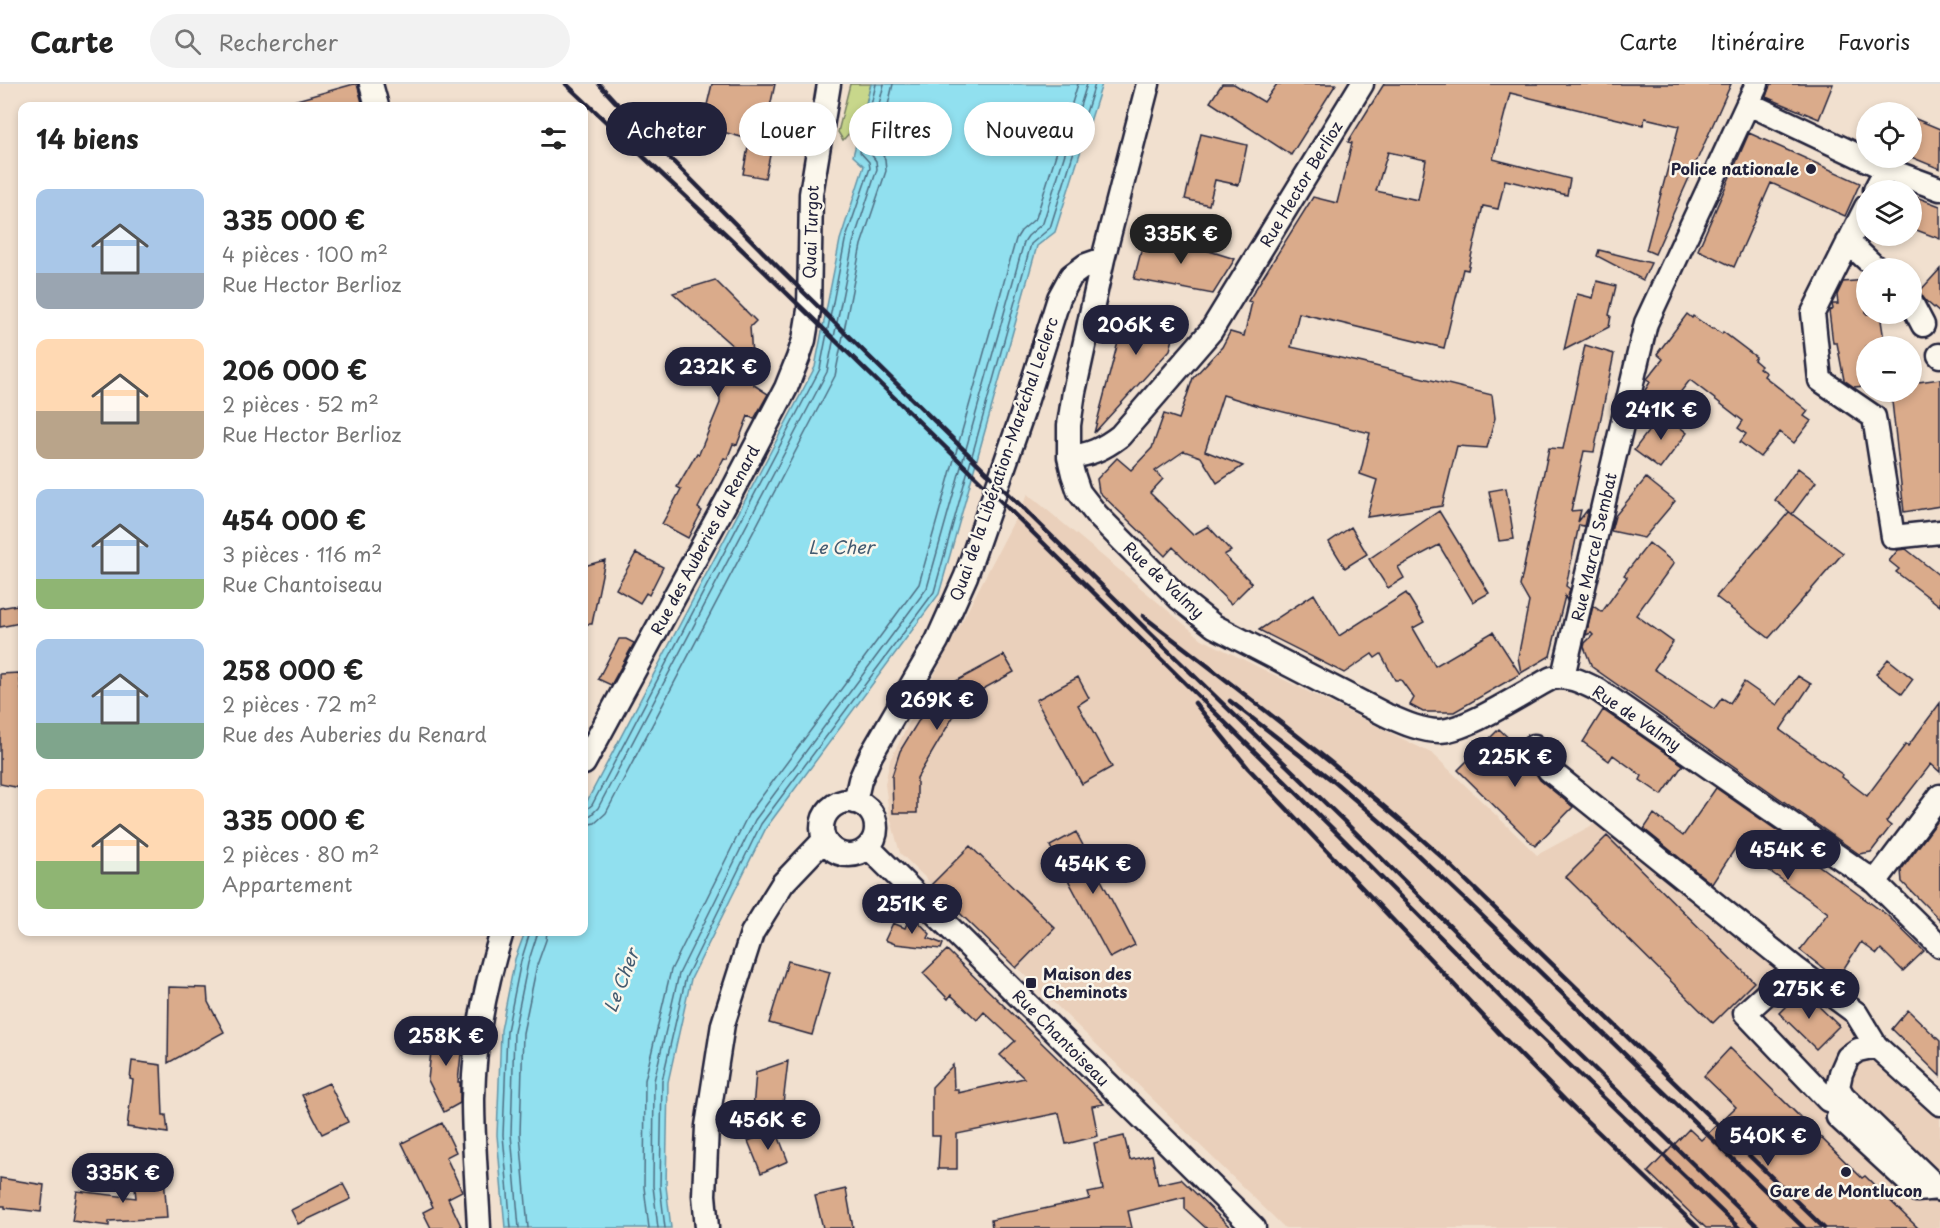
<!DOCTYPE html>
<html lang="fr">
<head>
<meta charset="utf-8">
<style>
  body { margin:0; font-family:"Playpen Sans",sans-serif; background:#f2f2f2; color:#222; height:100vh; display:flex; flex-direction:column; font-size:22px; white-space:nowrap }
  * { box-sizing:border-box; margin:0 }
  p { font-size:20px; color:#767676 }
  .icon { flex:none; width:33px; height:33px; fill:none; stroke:currentColor; stroke-width:2; stroke-linecap:round; stroke-linejoin:round }
  .map { position:relative; flex:1; overflow:hidden }
  .details { position:absolute; left:18px; top:18px; width:570px; height:834px; display:flex; flex-direction:column; background:#fff; border-radius:12px; box-shadow:0 3px 9px #0003 }
  .details>* { flex:none }
  .hud { position:absolute; left:606px; top:18px; width:570px; height:54px; display:flex; gap:12px }
  .tools { position:absolute; left:1856px; top:18px; display:grid; gap:12px }
  .tools a { display:grid; place-items:center; width:66px; height:66px; border-radius:50%; background:#fff; box-shadow:0 3px 9px #0003; font-size:30px }
  .price { position:absolute; translate:-50% -51px; padding:0 14px; border-radius:21px; background:#22223b; color:#fff; font-size:20px; line-height:39px; filter:drop-shadow(0 2px 3px #0008) }
  .price::after { content:''; position:absolute; left:50%; top:36px; width:18px; height:14px; margin-left:-9px; background:inherit; clip-path:polygon(0 0,100% 0,50% 100%) }
  .price.current { background:#222; color:#fff }
  ul { padding:0; list-style:none }
  li { display:flex; align-items:center; gap:18px; height:150px; padding:0 18px }
  li span { display:grid; place-items:center; flex:none; width:168px; height:120px; border-radius:12px; color:#555 }
  li>.icon { margin-inline-start:auto }
  span .icon { width:72px; height:72px; fill:#fffc; stroke-width:1 }
  li b { font-size:26px }
  h2 { display:flex; justify-content:space-between; align-items:center; height:72px; padding:0 18px; font-size:26px }
  .pill { padding:0 21px; border-radius:27px; background:#fff; box-shadow:0 3px 9px #0003; font-size:21px; line-height:54px }
  .pill.current { background:#22223b; color:#fff }
  header { display:flex; align-items:center; gap:36px; box-sizing:border-box; height:84px; padding:0 30px; background:#fff; border-bottom:2px solid #e0e0e0 }
  header strong { font-size:28px }
  nav { display:flex; gap:33px; margin-inline-start:auto; font-size:21px }
  .search { width:420px; height:54px; background:#f2f2f2; display:flex; align-items:center; gap:15px; box-sizing:border-box; padding:0 21px; border-radius:33px; color:#767676; font-size:22px }
  .map>svg:first-child { display:block }
  .built { fill:#ead0bb }
  .green { fill:#c8d78b; stroke:#757c63; stroke-width:1.5 }
  .water { fill:#91e0ef; stroke:#6594a7; stroke-width:1.5 }
  .lines { fill:none; stroke-linecap:round; stroke-linejoin:round }
  .shore { stroke:#4e6e83; stroke-width:1.5 }
  .building { fill:#daab8b; stroke:#22223b; stroke-width:1.5; fill-rule:evenodd }
  .minor-casing { stroke:#22223b; stroke-width:27 }
  .minor { stroke:#fbf7ec; stroke-width:22 }
  .rail { stroke:#22223b; stroke-width:4.5 }
  .poi-dot { fill:#22223b; stroke:#fbf7ec; stroke-width:2 }
  .labels { text-anchor:middle; stroke-width:5; stroke-linejoin:round; paint-order:stroke }
  .poi-label { font-size:16px; font-weight:bold; fill:#22223b; stroke:#fbf7ec; text-anchor:end }
  .street-label { font-size:16px; fill:#22223b; stroke:#fbf7ec }
  .water-label { font-size:18px; font-style:italic; fill:#435b71; stroke:#fbf7ec }
</style>
</head>
<body>
<header>
<strong>Carte</strong>
<div class="search"><svg class="icon" aria-label="search" viewBox="0 0 24 24"><circle cx="10" cy="10" r="6"/><path d="M15 15l6 6"/></svg>Rechercher</div>
<nav><a>Carte</a><a>Itinéraire</a><a>Favoris</a></nav>
</header>
<div class="map">
<svg width="1940" height="1144" viewBox="0 0 1940 1144">
  <rect width="100%" height="100%" fill="#f1e0cf"/>
  <filter id="ink" filterUnits="userSpaceOnUse"><feTurbulence type="fractalNoise" baseFrequency=".0167" numOctaves="2"/><feDisplacementMap in="SourceGraphic" scale="12" xChannelSelector="R" yChannelSelector="G"/><feConvolveMatrix kernelMatrix="1 2 1 2 8 2 1 2 1" color-interpolation-filters="sRGB"/></filter>
  <g filter="url(#ink)">
    <!-- built -->
    <path class="built" d="M1028,410L1202,555L1433,670L1537,771L1598,738L1788,879L1940,1030V1144H1285L900,769L889,729L885,700L890,676Z"/>
    <!-- green -->
    <path class="green" d="M850,0H871L862,35L843,56L838,48Z"/>
    <!-- water -->
    <path class="water" d="M871,0H1102L1055,148L1037,162L939,510L766,744L691,895L668,998L666,1102L671,1144H505L497,1051L501,946L515,875L525,848H584V723L815,283L840,156L864,82L853,72Z"/>
    <g class="lines">
      <!-- shore -->
      <path class="shore" d="M584,724H588L592,721L820,285L845,157L870,84L869,78L860,68L876,0
        M584,732L591,731L598,724L827,288L853,159L877,85L876,77L868,66L884,0
        M584,741L595,739L606,729L835,292L861,161L886,87L885,75L878,63L893,0
        M511,1144L503,1051L507,947L521,877L530,848
        M519,1144L511,1050L514,948L528,879L538,848
        M528,1144L520,1050L523,949L537,881L546,856L547,848
        M649,1144L644,1103L645,996L671,886L748,731L919,500L1016,155L1021,147L1036,134L1078,0
        M658,1144L653,1102L654,997L679,890L755,736L927,504L1024,158L1028,152L1043,139L1087,0
        M665,1144L660,1102L662,997L686,893L761,740L934,508L1031,160L1050,144L1095,0"/>
    </g>
    <!-- building -->
    <path class="building" d="M354,0H357L363,22H294L293,17Z
      M712,0H775L762,59L702,42Z
      M1222,0H1234L1264,18L1277,0H1336L1291,71L1210,18Z
      M1384,0H1731L1655,170L1646,166L1679,42L1645,34L1643,41L1510,9L1493,75L1570,95L1567,111L1505,96L1498,125L1483,122L1468,186L1463,185L1444,264L1299,229L1291,263L1363,279L1492,311L1495,334L1487,364L1457,362L1442,422L1367,433L1377,396L1360,390L1370,349L1259,322L1223,311L1205,367L1243,382L1217,399L1201,373L1184,367L1155,387L1163,395L1150,409L1193,451L1208,442L1231,467L1224,471L1252,499L1231,520L1173,463L1165,472L1154,461L1099,408L1097,395L1117,374L1131,386L1152,364L1164,330L1179,335L1193,294L1222,263L1230,248L1244,252L1252,218L1248,217L1313,113L1337,119L1352,59L1348,58ZM1388,68L1426,76L1418,116L1376,107Z
      M1770,0H1833L1819,35L1766,13Z
      M1911,33L1940,45V85L1911,73Z
      M1749,49L1860,99L1845,132L1771,99L1734,183L1698,166Z
      M1201,50L1247,61L1239,101L1215,96L1209,121L1185,115Z
      M748,63L771,67L765,94L743,90Z
      M1911,111L1940,122V155L1911,144Z
      M1146,148L1206,166L1235,175L1213,210L1134,195Z
      M1599,166L1651,179L1643,196L1597,172Z
      M1940,185V229L1926,217L1919,208Z
      M715,196L756,237L750,243L754,301L768,310L754,335L748,332L737,361L733,360L727,375L724,374L698,424L702,427L688,454L662,440L681,405L677,403L697,369L699,370L720,319L719,294L710,297L709,272H744L673,209Z
      M1866,196V230H1880L1885,262H1866V302L1854,303L1844,296L1837,259H1833L1829,227L1833,225L1832,220H1838L1837,211L1843,198Z
      M1597,197L1616,202L1609,231L1611,232L1609,243L1564,266L1577,210L1593,214Z
      M1127,224L1178,236L1170,266L1094,349Z
      M1687,230L1692,234L1693,232L1712,245L1713,244L1722,250L1723,248L1756,273L1754,276L1761,282L1759,284L1766,289L1764,292L1808,327L1804,332L1811,337L1794,359L1780,348L1760,373L1740,358L1746,350L1738,344L1743,337L1690,296L1663,330L1642,314L1644,308L1650,298L1647,295L1663,275L1657,270Z
      M1585,261L1614,270L1594,368L1584,367L1571,427L1581,426L1578,438L1588,425L1584,442L1579,441L1566,502L1570,505L1567,517L1565,512L1550,572L1521,589L1518,573L1529,518L1520,502L1549,364L1563,365Z
      M1940,295V422L1904,428L1891,308H1911V299Z
      M1662,329L1687,349L1660,385L1634,366Z
      M1798,384L1816,398L1792,430L1843,469L1769,554L1716,513L1789,428L1792,430L1775,416Z
      M1646,394L1675,417L1644,454L1611,447L1615,432Z
      M1506,404L1514,455L1499,457L1489,407Z
      M1439,427L1489,509L1473,518L1439,461L1398,483L1404,494L1388,504L1369,475Z
      M1351,443L1367,470L1345,484L1329,458Z
      M1649,459L1674,479L1636,531L1673,558L1654,585L1714,625L1722,614L1730,619L1744,598L1777,621L1798,592L1811,600L1780,646L1843,691L1842,693L1867,712L1906,660L1908,662L1940,619V688L1931,680L1886,738L1891,742L1871,768L1859,770L1592,583L1584,563L1585,559L1593,551L1591,549L1586,551L1593,522L1602,528L1627,493L1624,491Z
      M1906,465L1940,492V522L1896,488L1899,485L1889,477L1898,466Z
      M636,469L663,483L649,511L646,509L640,519L616,505Z
      M605,476L592,540H584V482Z
      M1406,509L1424,538L1413,544L1435,582L1493,548L1520,590L1454,628H1423L1410,621L1414,614L1401,596H1395L1381,570L1375,574L1372,570L1344,589L1259,546L1314,510L1339,552Z
      M17,521L20,539L0,543V524Z
      M619,555H626L634,559L611,601L598,595Z
      M1004,571L1014,588L963,616L917,694V729H893L892,692L900,667L936,608Z
      M1888,575L1913,595L1902,610L1876,590Z
      M19,589L22,611V686L18,687L20,704L0,700V590Z
      M1078,593L1089,614L1078,621L1112,683L1082,700L1036,616Z
      M1603,626L1683,681L1662,711L1640,696L1642,692L1613,671L1609,677L1583,658Z
      M1499,645L1522,667L1540,696L1573,723L1535,762L1458,686Z
      M1716,704L1821,777L1814,778L1887,831L1924,867L1903,887L1881,865L1877,870L1861,858L1837,895L1800,866L1828,829L1736,763L1712,800L1644,745L1654,730L1683,752Z
      M1940,734V836L1902,798L1901,786Z
      M1076,748L1135,861L1110,874L1050,762Z
      M1607,752L1754,898L1713,939L1566,793Z
      M970,762L1055,844L1016,884L931,801Z
      M911,830L930,850L928,854L943,860L941,865L895,860L885,856L893,839L905,844Z
      M947,866L1104,1020L1092,1022L1098,1052L1066,1060L1059,1029L957,1050V1085H938L940,1052H932V1003L953,981L954,1005H958V1009L1024,994L1000,971L1015,957L984,928L977,936L951,911L948,915L923,889Z
      M788,877L830,888L812,951L769,939Z
      M169,903L207,904L208,918L224,948L168,979Z
      M1802,906L1839,942L1816,965L1779,929Z
      M1908,926L1940,957V992L1892,945Z
      M450,942L456,951H463L458,998H460V1019L444,1028L428,996L433,948H439Z
      M1730,964L1862,1094L1865,1092L1918,1144H1706L1648,1088L1689,1045L1701,1056L1736,1023L1704,992Z
      M132,977L161,981L163,1031H166L168,1049L127,1043L133,996L130,995Z
      M788,977L782,1028L753,1025L756,988Z
      M329,999L348,1038L322,1050L302,1011Z
      M442,1039L456,1068L446,1073L462,1107L448,1114L462,1144H431L423,1128L433,1123L402,1059Z
      M776,1046L788,1077L761,1089L748,1057Z
      M1124,1052L1130,1076L1152,1071L1158,1100L1181,1095L1231,1144H1206L1185,1125V1113L1128,1127L1132,1144H992L991,1136L1090,1115L1088,1109L1103,1106L1094,1059Z
      M164,1092L167,1134L109,1137V1142L72,1137L77,1107L136,1114L134,1094Z
      M0,1094L44,1101L41,1128L5,1124V1122H0Z
      M343,1100L351,1115L298,1140L291,1126Z
      M846,1105L853,1144H823L815,1112Z"/>
    <g class="lines">
      <!-- minor casing -->
      <g class="minor-casing">
        <path id="minor" d="M371,0L377,22
          M1148,0L1103,175L1074,308L1069,341V373L1073,390L1079,408L1097,431L1180,515L1214,542L1386,631C1402,638 1421,647 1439,647C1467,647 1524,608 1552,594C1569,591 1582,598 1598,606L1875,798L1940,862
          M1749,20L1886,85L1940,105
          M1875,106L1886,85
          M1866,123L1813,229L1820,296L1874,333L1893,453L1940,448
          M1848,158L1876,184
          M1911,218L1923,241
          M1939,271L1940,272
          M1069,373C1089,371 1103,365 1120,352L1211,247L1362,0
          M1563,592L1646,239L1757,0
          M1534,662L1549,686L1795,884L1856,929L1876,962
          M584,679L731,409L786,304L798,274L804,256L809,226L811,110L829,0
          M822 744a27 27 0 1 1 54 0a27 27 0 1 1-54 0Z
          M855,718L860,696L871,671L937,557L966,492L1022,331L1059,214L1071,192L1086,181L1103,175
          M868,763L1254,1144
          M1875,798L1940,712
          M1795,884L1745,929L1828,1016L1843,1012L1838,1033L1917,1106L1938,1104
          M1940,1020L1876,962L1858,966L1848,973L1841,989L1838,1003L1843,1012L1940,1106
          M479,1144C477,1101 473,1058 473,1015C474,958 485,902 502,848
          M707,1144L704,1111L707,1042L723,940L752,849L783,799L824,756"/>
      </g>
      <!-- minor -->
      <use href="#minor" class="minor"/>
      <!-- rail -->
      <path class="rail" d="M566,0L733,157L1013,429L1338,750L1525,938L1739,1144
        M599,0L634,38
        M629,33L779,184L1150,549L1346,739L1534,926L1759,1144
        M1143,532C1245,611 1348,688 1444,775L1824,1144
        M1230,617L1337,700L1405,759L1475,825L1804,1144
        M1195,619L1248,684L1432,877L1499,949L1565,1016L1698,1144"/>
    </g>
  </g>
  <!-- markers -->
  <g class="poi-dot">
    <circle cx="1811" cy="85" r="6"/>
    <rect x="1025" y="893" width="12" height="12" rx="3"/>
    <circle cx="1846" cy="1088" r="6"/>
  </g>
  <g class="labels">
    <!-- poi labels -->
    <g class="poi-label">
      <text x="1799" y="91">Police nationale</text>
      <text x="1043" y="896" text-anchor="start">Maison des<tspan x="1043" dy="18">Cheminots</tspan></text>
      <text x="1846" y="1113" text-anchor="middle">Gare de Montlucon</text>
    </g>
    <!-- street labels -->
    <g class="street-label">
      <text transform="translate(1301 100) rotate(-59)" y="6">Rue Hector Berlioz</text>
      <text transform="translate(811 148) rotate(-88)" y="6">Quai Turgot</text>
      <text transform="translate(1004 375) rotate(-71)" y="6">Quai de la Libération-Maréchal Leclerc</text>
      <text transform="translate(705 456) rotate(-62)" y="6">Rue des Auberies du Renard</text>
      <text transform="translate(1594 463) rotate(-77)" y="6">Rue Marcel Sembat</text>
      <text transform="translate(1164 496) rotate(43)" y="6">Rue de Valmy</text>
      <text transform="translate(1637 634) rotate(34)" y="6">Rue de Valmy</text>
      <text transform="translate(1061 954) rotate(45)" y="6">Rue Chantoiseau</text>
    </g>
    <!-- water labels -->
    <g class="water-label">
      <text x="841" y="470">Le Cher</text>
      <text transform="translate(622 897) rotate(-69)" y="6">Le Cher</text>
    </g>
  </g>
</svg>
<div class="tools">
<a><svg class="icon" aria-label="locate" viewBox="0 0 24 24"><circle cx="12" cy="12" r="6"/><path d="M12 2v4M12 18v4M2 12h4M18 12h4"/></svg></a>
<a><svg class="icon" aria-label="layers" viewBox="0 0 24 24"><path d="M12 4l9 5-9 5-9-5zM3 14l9 5 9-5"/></svg></a>
<a>+</a>
<a>−</a>
</div>
<b class="price current" style="left:1181px;top:181px">335K €</b>
<b class="price" style="left:1136px;top:272px">206K €</b>
<b class="price" style="left:718px;top:314px">232K €</b>
<b class="price" style="left:1661px;top:357px">241K €</b>
<b class="price" style="left:937px;top:647px">269K €</b>
<b class="price" style="left:1515px;top:704px">225K €</b>
<b class="price" style="left:1788px;top:797px">454K €</b>
<b class="price" style="left:1093px;top:811px">454K €</b>
<b class="price" style="left:912px;top:851px">251K €</b>
<b class="price" style="left:1809px;top:936px">275K €</b>
<b class="price" style="left:446px;top:983px">258K €</b>
<b class="price" style="left:768px;top:1067px">456K €</b>
<b class="price" style="left:1768px;top:1083px">540K €</b>
<b class="price" style="left:123px;top:1120px">335K €</b>
<div class="hud">
<a class="pill current">Acheter</a>
<a class="pill">Louer</a>
<a class="pill">Filtres</a>
<a class="pill">Nouveau</a>
</div>
<section class="details">
<h2>14 biens<svg class="icon" aria-label="filters" viewBox="0 0 24 24"><path d="M4 7h16M4 17h16"/><circle cx="9" cy="7" r="2"/><circle cx="15" cy="17" r="2"/></svg></h2>
<ul>
<li><span style="background:linear-gradient(#a9c7e8 70%,#9aa5b1 0)"><svg class="icon" aria-label="home" viewBox="0 0 24 24"><path d="M3 11l9-7 9 7M6 9v11h12V9"/></svg></span><div><b>335 000 €</b><p>4 pièces · 100 m²</p><p>Rue Hector Berlioz</p></div></li>
<li><span style="background:linear-gradient(#ffd9b3 60%,#b9a48a 0)"><svg class="icon" aria-label="home" viewBox="0 0 24 24"><path d="M3 11l9-7 9 7M6 9v11h12V9"/></svg></span><div><b>206 000 €</b><p>2 pièces · 52 m²</p><p>Rue Hector Berlioz</p></div></li>
<li><span style="background:linear-gradient(#a9c7e8 75%,#8fb573 0)"><svg class="icon" aria-label="home" viewBox="0 0 24 24"><path d="M3 11l9-7 9 7M6 9v11h12V9"/></svg></span><div><b>454 000 €</b><p>3 pièces · 116 m²</p><p>Rue Chantoiseau</p></div></li>
<li><span style="background:linear-gradient(#a9c7e8 70%,#7fa58c 0)"><svg class="icon" aria-label="home" viewBox="0 0 24 24"><path d="M3 11l9-7 9 7M6 9v11h12V9"/></svg></span><div><b>258 000 €</b><p>2 pièces · 72 m²</p><p>Rue des Auberies du Renard</p></div></li>
<li><span style="background:linear-gradient(#ffd9b3 60%,#8fb573 0)"><svg class="icon" aria-label="home" viewBox="0 0 24 24"><path d="M3 11l9-7 9 7M6 9v11h12V9"/></svg></span><div><b>335 000 €</b><p>2 pièces · 80 m²</p><p>Appartement</p></div></li>
</ul>
</section>
</div>
</body>
</html>
